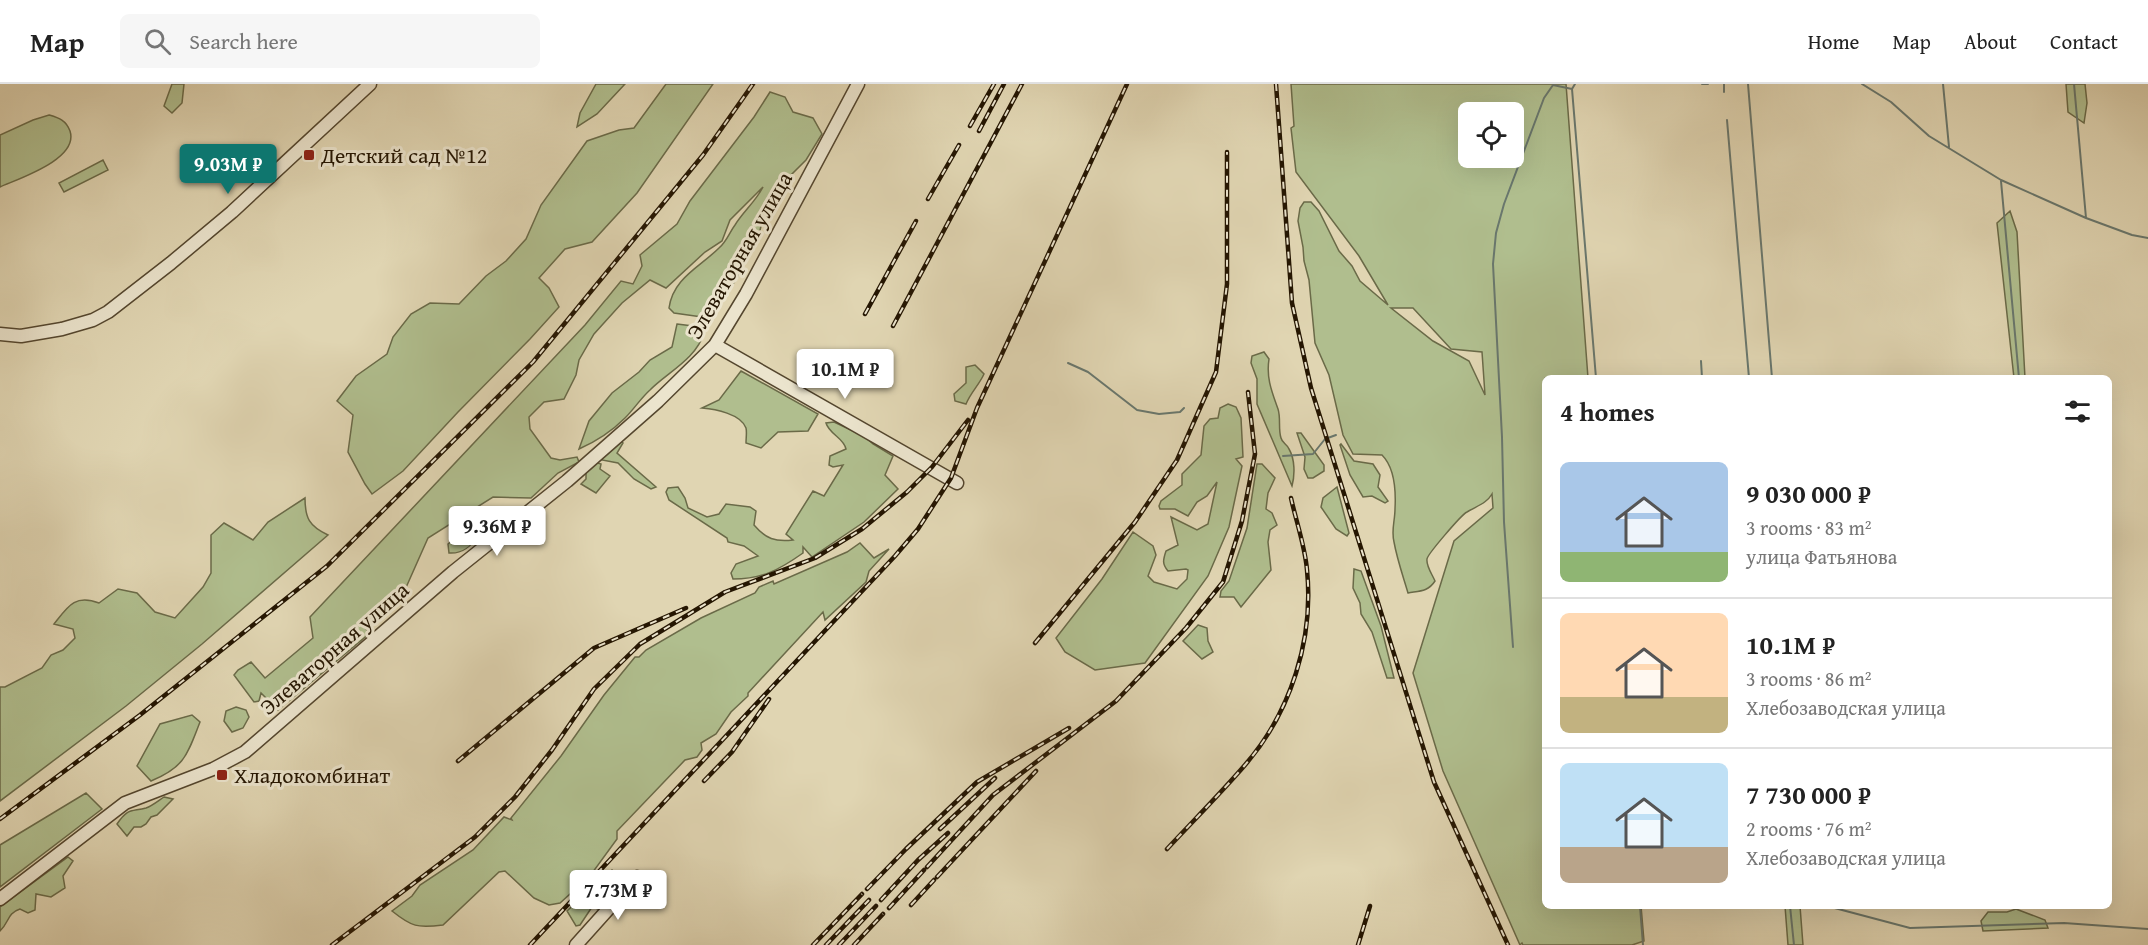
<!DOCTYPE html>
<html lang="en">
<head>
<meta charset="utf-8">
<style>
  body { margin:0; font-family:"Gentium Book Plus",serif; background:#f6f6f6; color:#222; height:100vh; display:flex; flex-direction:column; font-size:22px; white-space:nowrap }
  * { box-sizing:border-box; margin:0 }
  p { font-size:20px; color:#767676 }
  .icon { flex:none; width:33px; height:33px; fill:none; stroke:currentColor; stroke-width:2; stroke-linecap:round; stroke-linejoin:round }
  .map { position:relative; flex:1; overflow:hidden }
  .side { position:absolute; left:1542px; top:291px; width:570px; height:534px; display:flex; flex-direction:column; background:#fff; border-radius:9px; box-shadow:0 6px 24px #0002 }
  .side>* { flex:none }
  .fabs { position:absolute; left:1458px; top:18px; display:grid; gap:12px }
  .fabs a { display:grid; place-items:center; width:66px; height:66px; border-radius:9px; background:#fff; box-shadow:0 6px 24px #0002; font-size:30px }
  .price { position:absolute; translate:-50% -51px; padding:0 14px; border-radius:6px; background:#fff; color:#222; font-size:20px; line-height:39px; filter:drop-shadow(0 2px 3px #0008) }
  .price::after { content:''; position:absolute; left:50%; top:36px; width:18px; height:14px; margin-left:-9px; background:inherit; clip-path:polygon(0 0,100% 0,50% 100%) }
  .price.current { background:#0f766e; color:#fff }
  ul { padding:0; list-style:none }
  li { display:flex; align-items:center; gap:18px; height:150px; padding:0 18px }
  li+li { border-top:2px solid #e0e0e0 }
  li span { display:grid; place-items:center; flex:none; width:168px; height:120px; border-radius:9px; color:#555 }
  li>.icon { margin-inline-start:auto }
  span .icon { width:72px; height:72px; fill:#fffc; stroke-width:1 }
  li b { font-size:26px }
  h2 { display:flex; justify-content:space-between; align-items:center; height:72px; padding:0 18px; font-size:26px }
  header { display:flex; align-items:center; gap:36px; box-sizing:border-box; height:84px; padding:0 30px; background:#fff; border-bottom:2px solid #e0e0e0 }
  header strong { font-size:28px }
  nav { display:flex; gap:33px; margin-inline-start:auto; font-size:21px }
  .search { width:420px; height:54px; background:#f6f6f6; display:flex; align-items:center; gap:15px; box-sizing:border-box; padding:0 21px; border-radius:9px; color:#767676; font-size:22px }
  .map>svg:first-child { display:block }
  .green { fill:#b0be8e; stroke:#6a6a48; stroke-width:1.5; fill-rule:evenodd }
  .lines { fill:none; stroke-linecap:round; stroke-linejoin:round }
  .stream { stroke:#69776d; stroke-width:2 }
  .minor-casing { stroke:#54462e; stroke-width:15 }
  .minor { stroke:#ebe4cd; stroke-width:12 }
  .rail-casing { stroke:#251602; stroke-width:4.5 }
  .rail { stroke:#ebe4cd; stroke-width:2; stroke-dasharray:7; stroke-linecap:butt }
  .poi-dot { fill:#8f2418; stroke:#ebe4cd; stroke-width:2 }
  .labels { text-anchor:middle; stroke-width:6; stroke-linejoin:round; paint-order:stroke }
  .poi-label { font-size:22px; fill:#251602; stroke:#ebe4cd; text-anchor:start }
  .street-label { font-size:22px; fill:#251602; stroke:#ebe4cd }
</style>
</head>
<body>
<header>
<strong>Map</strong>
<div class="search"><svg class="icon" aria-label="search" viewBox="0 0 24 24"><circle cx="10" cy="10" r="6"/><path d="M15 15l6 6"/></svg>Search here</div>
<nav><a>Home</a><a>Map</a><a>About</a><a>Contact</a></nav>
</header>
<div class="map">
<svg width="2148" height="861" viewBox="0 0 2148 861">
  <rect width="100%" height="100%" fill="#e0d5b2"/>
  <filter id="stains"><feTurbulence type="fractalNoise" baseFrequency=".00333" numOctaves="4"/><feColorMatrix values="0 0 0 0 .2 0 0 0 0 .09 0 0 0 0 .02 0 0 0 .5 -.17"/></filter>
  <radialGradient id="worn" r=".72"><stop offset=".6" stop-color="#630" stop-opacity="0"/><stop offset="1" stop-color="#630" stop-opacity=".3"/></radialGradient>
  <!-- green -->
  <path class="green" d="M172,0H184L182,19L172,29L164,22Z
    M596,0H625L597,30L577,43L580,29Z
    M666,0H713L637,109L592,158L565,165L539,194L549,204L559,223L530,255L458,328L403,387L372,410L365,400L348,368L353,331L337,317L356,292L387,270L393,253L411,230L430,219L459,220L486,192L506,177L526,155L541,121L587,57L619,46L634,44Z
    M1291,0H1566L1588,294H1545V822H1641L1644,857L1632,861H1523L1522,859L1520,861L1443,687L1413,589L1454,457L1493,424L1492,410C1487,419 1477,422 1467,428C1461,431 1427,471 1427,475C1426,482 1432,490 1435,497C1428,508 1419,507 1408,509C1403,492 1397,475 1394,458C1391,446 1395,437 1395,425C1396,407 1395,384 1382,371L1353,370L1343,351L1329,291L1315,259L1309,196L1304,177L1303,163L1298,137L1300,124L1304,118H1311L1319,127L1339,167L1352,182L1360,197L1388,221L1359,172L1296,88L1291,44L1294,42ZM1514,28V74H1468V28ZM1391,224H1413L1451,265L1482,268L1485,311L1469,277L1433,257Z
    M2066,0H2085L2087,19L2084,39L2068,28Z
    M770,8L785,13L793,28L813,34L822,50L806,76L786,96L782,114L763,133L759,151L740,185L737,195L709,229L702,233L674,229L669,224C673,194 700,183 719,164C727,157 729,149 735,141C743,128 756,117 763,103L730,136L722,157L705,168L666,204L650,196L622,219L594,250L579,276L576,291L564,315L544,318L529,333L530,345L551,374L560,376L577,373L579,378L558,389L531,414L493,413L428,454L400,517L378,530L365,544L370,549L278,626L261,609L259,617L254,618L234,591L238,586L251,578L265,594L313,554L310,533L585,241L621,197L633,200L642,182L640,171L677,140L690,117L754,33Z
    M49,31C59,34 66,36 70,47C79,75 20,94 0,103V51L33,36Z
    M103,76L108,86L64,108L59,99Z
    M2010,127L2017,148L2025,294H2014L1997,139Z
    M677,240L693,242L704,249C696,275 668,288 650,306C641,314 634,325 625,334C612,347 595,358 579,365L589,337L612,309L639,288L650,276L672,263Z
    M1264,268L1269,275C1266,294 1272,308 1278,325C1281,334 1278,345 1281,354C1282,359 1287,360 1289,365C1295,375 1295,391 1292,402L1257,320V295L1251,279L1252,272Z
    M975,281L984,290C979,301 971,308 966,320L955,317L954,310L966,299V283Z
    M741,287L818,330L808,347L778,348L761,364L746,359C746,354 747,348 746,344C741,330 715,325 702,324L719,316Z
    M1228,320L1236,323L1241,334L1243,373L1236,375L1242,382L1229,443L1208,492L1145,579L1095,586L1065,568L1056,554L1102,495L1133,448L1153,462L1156,471L1148,492L1154,498L1177,505L1187,495L1188,486L1186,485L1168,487C1162,480 1163,476 1166,467L1178,461L1171,433L1197,446L1208,440L1217,398L1207,412L1197,418L1188,432L1175,425H1160L1159,422L1161,417L1182,401V390L1201,371L1204,342L1210,335L1218,334L1220,324Z
    M834,338L864,352L873,360L893,372L885,391L898,405L864,438L812,473L803,463V469C779,486 762,495 733,495L731,489L736,480L758,472L744,462L728,458L727,454L669,416L666,408L668,404L678,403L685,414L688,424L707,433L719,430L726,420L750,423L756,427L754,441C766,455 775,458 793,456L786,450L813,407L824,412L843,381L833,383L829,381L830,372L846,365C844,354 829,350 826,339Z
    M1297,349H1301L1324,381V387L1313,394H1308L1304,385L1305,373Z
    M617,355L623,359L617,369L656,403L651,405L634,395L618,379L602,376L604,367Z
    M1341,360L1354,377L1373,380L1380,391L1378,403L1388,417L1385,419L1372,412L1363,413L1350,391L1340,361Z
    M594,378L601,380L600,385L610,392L596,409L581,400L586,395V388Z
    M1257,380H1262L1275,394L1268,409L1266,425L1272,429L1277,441L1270,446L1268,458L1271,486L1241,523L1234,513H1220L1221,507L1229,497L1247,444Z
    M1337,403L1349,449L1347,452L1336,445L1321,423L1323,414Z
    M305,414C305,434 309,442 328,451L202,560L126,622L0,717V603H5L42,584L51,571L63,566L75,554L73,545L54,540C68,522 75,510 99,519L118,505L137,509L155,528L175,534L203,503L211,489V451L224,439L253,456L268,438Z
    M466,448L478,451C472,462 462,470 449,469L448,460L460,450Z
    M860,459L874,474L889,465L869,487L866,498L825,536L823,528L748,609V612L731,628L716,650L701,659L702,666L697,673L685,676L617,747V755L590,792L560,819L549,821L534,814L505,787L499,788L443,841C417,844 412,843 392,827L412,812L420,801L473,766L504,733L512,736L511,734L561,672L604,611L635,573H639L646,566L701,534L755,509L759,503L773,497L774,500L847,468Z
    M1354,485L1361,487L1381,542L1394,594H1387L1372,548L1361,530L1360,519L1353,504Z
    M1198,541L1207,544L1208,557L1213,568L1202,575L1183,557Z
    M236,623L246,626L249,633L243,644L232,648L224,637L226,627Z
    M192,631L200,638C187,671 185,683 151,697L137,682L160,640Z
    M86,709L102,725L0,803V761Z
    M164,713L173,715L157,731L151,733L146,740L141,743H134L127,752L117,740C128,724 130,728 146,724C152,722 158,717 164,713Z
    M68,773L73,777L63,792L65,804L51,813L36,810L35,826L28,829L20,825C7,829 9,839 0,847V823Z
    M612,786L616,790L612,800L610,822L598,825L592,823L580,841L576,842L567,827Z
    M1785,822H1800L1803,861H1788Z
    M2016,825L2045,836L2048,844L1983,847L1981,837L1988,828H2007Z"/>
  <g class="lines">
    <!-- stream -->
    <path class="stream" d="M1575,0L1572,5L1596,294
      M1702,0H1708
      M1724,0V8
      M1748,0L1772,294
      M1862,0L1891,18L1929,52L2001,96L2086,134L2132,151L2148,154
      M1943,0L1949,63
      M2074,0L2086,134
      M1727,36L1749,294
      M2001,97L2019,294
      M1701,277L1702,294
      M1068,279L1088,288L1137,326L1159,330L1180,328L1184,324
      M1283,372L1313,370L1325,355L1336,351
      M1513,563L1504,438L1502,353L1493,180L1496,149L1504,120L1544,14L1553,1L1572,5
      M1640,822L1643,861
      M1790,822L1794,861
      M1827,822L1910,844L2064,839L2148,845"/>
    <!-- minor casing -->
    <g class="minor-casing">
      <path id="minor" d="M0,250L21,252L62,245L93,236L108,228L171,179L232,128L370,0
        M715,261L957,399
        M0,815L125,719L213,685L245,668L453,488L567,397L658,317L715,261L746,210L858,0
        M576,861L637,793"/>
    </g>
    <!-- minor -->
    <use href="#minor" class="minor"/>
    <!-- rail casing -->
    <g class="rail-casing">
      <path id="rail" d="M1276,0L1292,219L1311,304L1434,698L1508,861
        M970,42L994,0
        M979,47L1004,0
        M928,115L959,61
        M865,230L916,137
        M893,242L1022,0
        M1035,559L1135,438L1177,376L1216,288L1227,200V68
        M458,677L594,564L686,524
        M704,697L732,668L769,615
        M0,735L140,631L327,482L533,278L703,71L753,0
        M940,745L995,694
        M1167,765C1193,737 1220,710 1245,681C1291,628 1314,555 1307,486C1305,462 1296,437 1291,414
        M927,783L993,711L1116,617L1186,544L1223,498L1242,437L1255,370L1248,308
        M937,793L1036,687
        M867,805L906,765L977,698L1069,644
        M881,816L918,776L948,749
        M911,821L934,796
        M889,824L924,786
        M332,861L475,753L515,713L552,666L594,605L640,560L725,508L815,474L862,445L907,408L932,383L968,336
        M530,861L895,472L918,445L951,394L977,324L1127,0
        M813,861L862,810
        M826,861L869,816
        M839,861L876,822
        M854,861L883,830
        M1358,861L1370,822"/>
    </g>
    <!-- rail -->
    <use href="#rail" class="rail"/>
  </g>
  <!-- markers -->
  <g class="poi-dot">
    <rect x="303" y="65" width="12" height="12" rx="3"/>
    <rect x="216" y="685" width="12" height="12" rx="3"/>
  </g>
  <g class="labels">
    <!-- poi labels -->
    <g class="poi-label">
      <text x="321" y="79">Детский сад №12</text>
      <text x="234" y="699">Хладокомбинат</text>
    </g>
    <!-- street labels -->
    <g class="street-label">
      <text transform="translate(739 171) rotate(-60)" y="8">Элеваторная улица</text>
      <text transform="translate(334 564) rotate(-41)" y="8">Элеваторная улица</text>
    </g>
  </g>
  <rect width="100%" height="100%" filter="url(#stains)"/>
  <rect width="100%" height="100%" fill="url(#worn)"/>
</svg>
<div class="fabs">
<a><svg class="icon" aria-label="locate" viewBox="0 0 24 24"><circle cx="12" cy="12" r="6"/><path d="M12 2v4M12 18v4M2 12h4M18 12h4"/></svg></a>
</div>
<b class="price current" style="left:228px;top:111px">9.03M ₽</b>
<b class="price" style="left:845px;top:316px">10.1M ₽</b>
<b class="price" style="left:497px;top:473px">9.36M ₽</b>
<b class="price" style="left:618px;top:837px">7.73M ₽</b>
<section class="side">
<h2>4 homes<svg class="icon" aria-label="filters" viewBox="0 0 24 24"><path d="M4 7h16M4 17h16"/><circle cx="9" cy="7" r="2"/><circle cx="15" cy="17" r="2"/></svg></h2>
<ul>
<li><span style="background:linear-gradient(#a9c7e8 75%,#8fb573 0)"><svg class="icon" aria-label="home" viewBox="0 0 24 24"><path d="M3 11l9-7 9 7M6 9v11h12V9"/></svg></span><div><b>9 030 000 ₽</b><p>3 rooms · 83 m²</p><p>улица Фатьянова</p></div></li>
<li><span style="background:linear-gradient(#ffd9b3 70%,#c2b280 0)"><svg class="icon" aria-label="home" viewBox="0 0 24 24"><path d="M3 11l9-7 9 7M6 9v11h12V9"/></svg></span><div><b>10.1M ₽</b><p>3 rooms · 86 m²</p><p>Хлебозаводская улица</p></div></li>
<li><span style="background:linear-gradient(#bfe0f5 70%,#b9a48a 0)"><svg class="icon" aria-label="home" viewBox="0 0 24 24"><path d="M3 11l9-7 9 7M6 9v11h12V9"/></svg></span><div><b>7 730 000 ₽</b><p>2 rooms · 76 m²</p><p>Хлебозаводская улица</p></div></li>
</ul>
</section>
</div>
</body>
</html>
